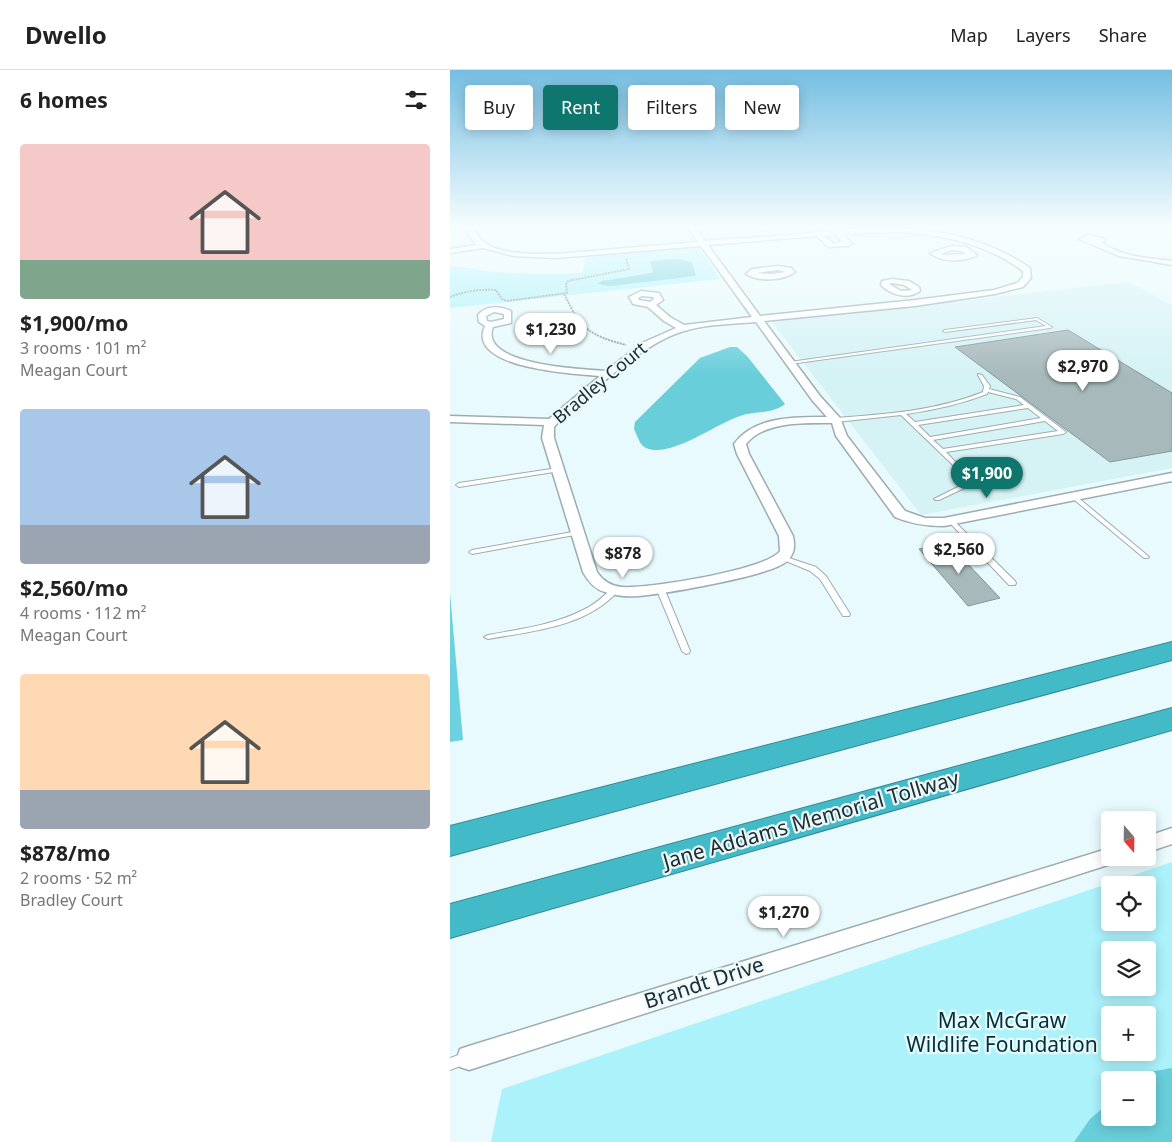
<!DOCTYPE html>
<html lang="en">
<head>
<meta charset="utf-8">
<style>
  body { margin:0; font-family:"Noto Sans",sans-serif; background:#f6f6f6; color:#222; height:100vh; display:flex; flex-direction:column; font-size:19px; white-space:nowrap }
  * { box-sizing:border-box; margin:0 }
  p { font-size:16px; color:#767676 }
  .icon { flex:none; width:28px; height:28px; fill:none; stroke:currentColor; stroke-width:2; stroke-linecap:round; stroke-linejoin:round }
  .map { position:relative; flex:1; overflow:hidden }
  .side { display:flex; flex-direction:column; background:#fff; width:450px }
  .side>* { flex:none }
  .guide { position:absolute; left:15px; top:15px; width:475px; height:45px; display:flex; gap:10px }
  .needle { width:32px; rotate:160deg }
  .tools { position:absolute; left:651px; top:741px; display:grid; gap:10px }
  .tools a { display:grid; place-items:center; width:55px; height:55px; border-radius:5px; background:#fff; box-shadow:0 2px 12px #0003; font-size:25px }
  .price { position:absolute; translate:-50% -42px; padding:0 11px; border-radius:18px; background:#fff; color:#222; font-size:16px; line-height:32px; filter:drop-shadow(0 1px 2px #0008) }
  .price::after { content:''; position:absolute; left:50%; top:30px; width:15px; height:11px; margin-left:-8px; background:inherit; clip-path:polygon(0 0,100% 0,50% 100%) }
  .price.on { background:#0f766e; color:#fff }
  ul { padding:0; list-style:none }
  li { display:grid; align-content:center; gap:10px; height:265px; padding:0 20px }
  li span { display:grid; place-items:center; height:155px; border-radius:5px; color:#555 }
  li>.icon { margin-inline-start:auto }
  span .icon { width:90px; height:90px; fill:#fffc; stroke-width:1 }
  li b { font-size:21px }
  h2 { display:flex; justify-content:space-between; align-items:center; height:60px; padding:0 20px; font-size:21px }
  .tag { padding:0 18px; border-radius:5px; background:#fff; box-shadow:0 2px 12px #0003; font-size:18px; line-height:45px }
  .tag.on { background:#0f766e; color:#fff }
  header { display:flex; align-items:center; gap:30px; box-sizing:border-box; height:70px; padding:0 25px; background:#fff; border-bottom:1px solid #e0e0e0 }
  header strong { font-size:24px }
  nav { display:flex; gap:28px; margin-inline-start:auto; font-size:18px }
  main { display:flex; flex:1; min-height:0 }
  .map>svg:first-child { display:block }
  .built { fill:#d5f2f5 }
  .green { fill:#acf2fb; fill-rule:evenodd }
  .forest { fill:#6dd2df }
  .water { fill:#68ceda }
  .building { fill:#a7b9bb; stroke:#849698 }
  .lines { fill:none; stroke-linecap:round; stroke-linejoin:round }
  .lane-casing { stroke:#9cadaf; stroke-width:2 }
  .street-casing { stroke:#9cadaf; stroke-width:3 }
  .highway-casing { stroke:#388891; stroke-width:2 }
  .path { stroke:#8c999b; stroke-width:2; stroke-dasharray:2 1; stroke-linecap:butt }
  .lane { fill:#fff; fill-rule:evenodd }
  .street { fill:#fff; fill-rule:evenodd }
  .highway { fill:#43bac8; fill-rule:evenodd }
  .labels { text-anchor:middle; stroke-width:4.5; stroke-linejoin:round; paint-order:stroke }
  .street-label { font-size:18px; fill:#242b2c; stroke:#e8fafd }
  .near-street-label { font-size:21px; fill:#242b2c; stroke:#e8fafd }
  .near-park-label { font-size:21px; fill:#003136; stroke:#e8fafd }
</style>
</head>
<body>
<header>
<strong>Dwello</strong>
<nav><a>Map</a><a>Layers</a><a>Share</a></nav>
</header>
<main>
<section class="side">
<h2>6 homes<svg class="icon" aria-label="filters" viewBox="0 0 24 24"><path d="M4 7h16M4 17h16"/><circle cx="9" cy="7" r="2"/><circle cx="15" cy="17" r="2"/></svg></h2>
<ul>
<li><span style="background:linear-gradient(#f6c9c9 75%,#7fa58c 0)"><svg class="icon" aria-label="home" viewBox="0 0 24 24"><path d="M3 11l9-7 9 7M6 9v11h12V9"/></svg></span><div><b>$1,900/mo</b><p>3 rooms · 101 m²</p><p>Meagan Court</p></div></li>
<li><span style="background:linear-gradient(#a9c7e8 75%,#9aa5b1 0)"><svg class="icon" aria-label="home" viewBox="0 0 24 24"><path d="M3 11l9-7 9 7M6 9v11h12V9"/></svg></span><div><b>$2,560/mo</b><p>4 rooms · 112 m²</p><p>Meagan Court</p></div></li>
<li><span style="background:linear-gradient(#ffd9b3 75%,#9aa5b1 0)"><svg class="icon" aria-label="home" viewBox="0 0 24 24"><path d="M3 11l9-7 9 7M6 9v11h12V9"/></svg></span><div><b>$878/mo</b><p>2 rooms · 52 m²</p><p>Bradley Court</p></div></li>
</ul>
</section>
<div class="map">
<svg width="722" height="1072" viewBox="0 0 722 1072">
  <rect width="100%" height="100%" fill="#e8fafd"/>
  <!-- built -->
  <path class="built" d="M678,212L722,235V398L471,445L322,252Z"/>
  <!-- green -->
  <path class="green" d="M239,176H248L270,209L0,238V197C16,196 31,201 46,202C75,204 104,204 133,203L135,186Z
    M722,792V1072H41L52,1019ZM660,815H698V852H660ZM660,880H698V918H660ZM660,945H698V982H660ZM660,1010H698V1048H660Z"/>
  <!-- forest -->
  <path class="forest" d="M0,523L13,670L0,672Z"/>
  <!-- water -->
  <path class="water" d="M228,189L242,192L246,206L160,216L147,214L152,211L201,203L203,202L200,191Z
    M280,277H287L297,286L335,334C324,344 304,341 290,346C267,353 220,389 196,378C190,376 187,365 184,359L185,352L250,288Z
    M722,998V1072H624L640,1049L660,1032V1048H698V1010H686L693,1003Z"/>
  <!-- building -->
  <path class="building" d="M618,260L722,323V381L660,392L505,277Z
    M498,473L550,528L518,536L469,479Z"/>
  <g class="lines">
    <!-- lane casing -->
    <g class="lane-casing">
      <path id="lane" d="M587,248L602,257L600,258L340,294L338,293L340,292L596,256L586,250L495,262L493,261L495,260Z
        M528,304L532,305L540,316L539,319L570,327L616,362L613,364L496,382L525,413L489,430H485L484,429L518,412L504,396L451,345L386,352L383,350L386,348C436,344 486,341 533,322L534,316L528,305ZM538,322L566,329L574,335L465,352L456,344C484,340 511,334 537,324ZM578,338L591,348L480,367L468,355ZM595,351L608,361L493,379L483,370Z
        M108,398L110,399V401L9,417L6,415L9,413Z
        M623,424L625,425L698,486L699,487L698,488H694L621,427V425Z
        M501,449L503,450L565,511L566,513L565,515H559L499,452L498,451L499,450Z
        M128,461L131,463L130,464L22,484L19,482L22,480Z
        M333,486L366,497L376,506L400,544L399,546H393L370,509L360,501L331,489L330,488Z
        M207,516H213L214,518L240,581L239,583L236,584L232,581L206,518Z
        M161,519H167L168,521C136,557 83,561 38,569L34,567L38,565C70,559 104,555 133,540C144,535 153,527 161,519Z
        M17,982L21,984L23,988L21,992L0,1000V988Z"/>
    </g>
    <!-- street casing -->
    <g class="street-casing">
      <path id="street" d="M17,155H23C31,188 80,183 106,184L248,172L236,155H243L255,171C290,168 326,167 361,163C433,153 517,154 580,198L581,208L573,217L545,224L465,236L314,251L370,326L390,348L397,366L455,441L475,448H494L722,403V411L494,456C476,456 462,454 445,447L386,366L382,353C355,353 314,351 296,374L299,384L343,466C345,476 345,483 337,491C322,506 214,524 189,526C177,527 166,526 155,522C144,519 138,511 133,502L92,368L94,355L0,352V346L99,349L150,306C127,304 15,299 35,256L29,252L28,245C36,235 50,236 61,241V253L43,257C28,296 135,299 156,301L192,273L226,258L214,251L198,237L183,234L179,227L191,221L209,223L213,230L206,235L220,247L234,255L302,247L251,176L106,188L64,186L33,178L0,183V179L27,175L20,167ZM448,162C494,165 535,173 573,201V207L567,213L544,220L465,230L310,246L258,175L367,166L378,177L398,176L402,174L393,164ZM386,165L392,172L383,173L374,166ZM192,226L203,227L204,229L200,232L189,230L188,228ZM44,242L54,244V249L41,252L37,251L36,246ZM306,252L362,330L377,347C346,347 304,346 284,374L287,384L329,466L330,481C317,500 197,519 172,517C161,516 153,511 147,502L104,368V357L113,346C145,320 194,272 234,261C257,254 282,254 306,252Z
        M639,165L655,169V171L651,172C671,187 698,188 722,191V195L669,186L629,169Z
        M502,176L516,177L527,185C515,192 491,193 480,183ZM502,180L511,181L516,184L498,185L490,184Z
        M328,196L341,198L345,202C333,211 308,212 296,204L302,199ZM328,200L335,202L321,204L307,203Z
        M442,209L459,211L469,217L470,221C458,230 441,225 431,215L432,211ZM442,213L454,215L462,220L451,221L439,214Z
        M722,758V774L698,782V766Z
        M660,778V788H669L667,792L19,1000L10,997L7,988L10,979L19,976Z"/>
    </g>
    <!-- highway casing -->
    <g class="highway-casing">
      <path id="highway" d="M722,572V590L0,786V756Z
        M722,638V660L0,868V834Z"/>
    </g>
    <!-- path -->
    <path class="path" d="M114,224C118,231 121,238 125,245C136,264 157,270 176,275
      M0,227C15,221 30,219 46,220L52,229L57,231L117,223L116,214L118,211L179,199L176,188"/>
    <!-- lane -->
    <use href="#lane" class="lane"/>
    <!-- street -->
    <use href="#street" class="street"/>
    <!-- highway -->
    <use href="#highway" class="highway"/>
  </g>
  <!-- sky -->
  <linearGradient id="sky" x2="0" y2="1"><stop stop-color="#75bee2"/><stop offset="0.51" stop-color="#f5fdfe"/><stop offset="1" stop-color="#f5fdfe" stop-opacity="0"/></linearGradient>
  <rect width="722" height="306" fill="url(#sky)"/>
  <g class="labels">
    <!-- street labels -->
    <g class="street-label">
      <text transform="translate(150 313) rotate(-40)" y="6">Bradley Court</text>
    </g>
    <!-- near-street labels -->
    <g class="near-street-label">
      <text transform="translate(361 750) rotate(-16)" y="7">Jane Addams Memorial Tollway</text>
      <text transform="translate(254 913) rotate(-18)" y="7">Brandt Drive</text>
    </g>
    <!-- near-park labels -->
    <g class="near-park-label">
      <text x="552" y="958">Max McGraw<tspan x="552" dy="24">Wildlife Foundation</tspan></text>
    </g>
  </g>
</svg>
<div class="tools">
<a><svg class="needle" viewBox="-14 -14 28 28"><path d="M0-13l5 13h-10z" fill="#e53935"/><path d="M0 13l5-13h-10z" fill="#767676"/></svg></a>
<a><svg class="icon" aria-label="locate" viewBox="0 0 24 24"><circle cx="12" cy="12" r="6"/><path d="M12 2v4M12 18v4M2 12h4M18 12h4"/></svg></a>
<a><svg class="icon" aria-label="layers" viewBox="0 0 24 24"><path d="M12 4l9 5-9 5-9-5zM3 14l9 5 9-5"/></svg></a>
<a>+</a>
<a>−</a>
</div>
<b class="price" style="left:101px;top:285px">$1,230</b>
<b class="price" style="left:633px;top:322px">$2,970</b>
<b class="price on" style="left:537px;top:429px">$1,900</b>
<b class="price" style="left:509px;top:505px">$2,560</b>
<b class="price" style="left:173px;top:509px">$878</b>
<b class="price" style="left:334px;top:868px">$1,270</b>
<div class="guide">
<a class="tag">Buy</a>
<a class="tag on">Rent</a>
<a class="tag">Filters</a>
<a class="tag">New</a>
</div>
</div>
</main>
</body>
</html>
